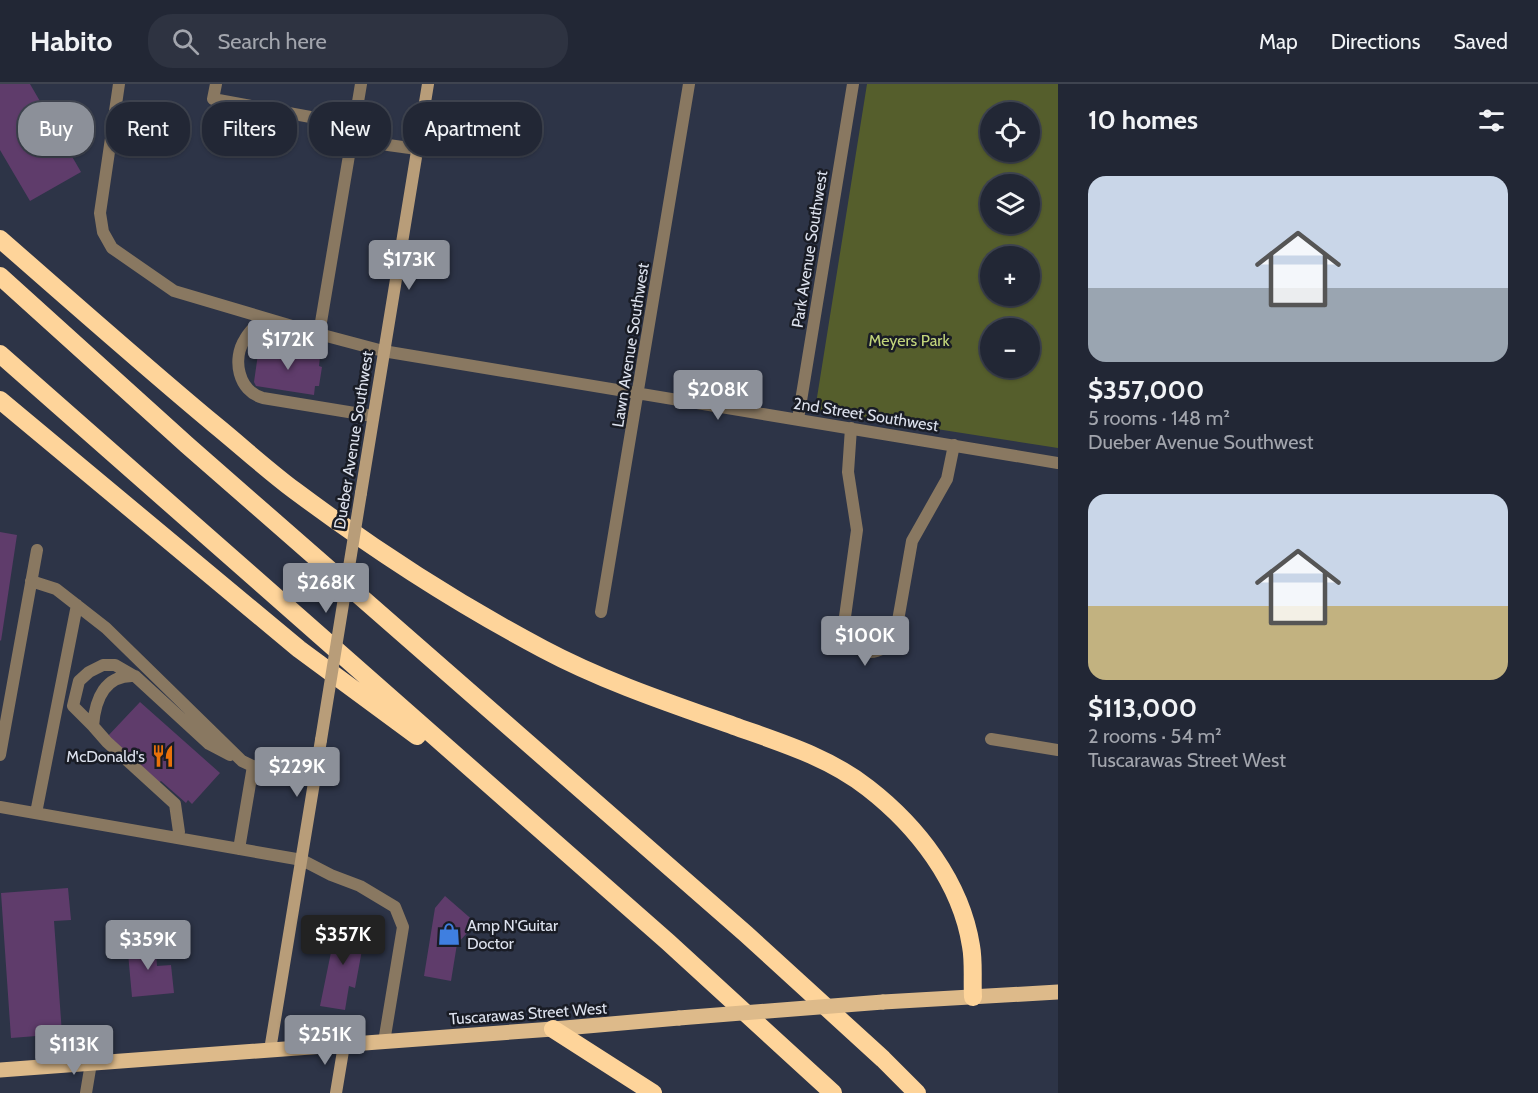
<!DOCTYPE html>
<html lang="en">
<head>
<meta charset="utf-8">
<style>
  body { margin:0; font-family:Cabin,sans-serif; background:#2e3341; color:#f1f3f6; height:100vh; display:flex; flex-direction:column; font-size:22px; white-space:nowrap }
  * { box-sizing:border-box; margin:0 }
  p { font-size:20px; color:#a2a5ad }
  .icon { flex:none; width:33px; height:33px; fill:none; stroke:currentColor; stroke-width:2; stroke-linecap:round; stroke-linejoin:round }
  .map { position:relative; flex:1; overflow:hidden }
  .sheet { display:flex; flex-direction:column; background:#222735; width:480px }
  .sheet>* { flex:none }
  .top-card { position:absolute; left:18px; top:18px; width:570px; height:54px; display:flex; gap:12px }
  .controls { position:absolute; left:980px; top:18px; display:grid; gap:12px }
  .controls a { display:grid; place-items:center; width:60px; height:60px; border-radius:50%; background:#222735; box-shadow:0 2px 4px #0004,0 0 0 2px #3f4450; font-size:30px }
  .price { position:absolute; translate:-50% -51px; padding:0 14px; border-radius:6px; background:#8c9099; color:#fff; font-size:20px; line-height:39px; filter:drop-shadow(0 2px 3px #0008) }
  .price::after { content:''; position:absolute; left:50%; top:36px; width:18px; height:14px; margin-left:-9px; background:inherit; clip-path:polygon(0 0,100% 0,50% 100%) }
  .price.selected { background:#222; color:#fff }
  ul { padding:0; list-style:none }
  li { display:grid; align-content:center; gap:12px; height:318px; padding:0 30px }
  li span { display:grid; place-items:center; height:186px; border-radius:18px; color:#555 }
  li>.icon { margin-inline-start:auto }
  span .icon { width:108px; height:108px; fill:#fffc; stroke-width:1 }
  li b { font-size:26px }
  h2 { display:flex; justify-content:space-between; align-items:center; height:72px; padding:0 30px; font-size:26px }
  .tag { padding:0 21px; border-radius:24px; background:#222735; box-shadow:0 2px 4px #0004,0 0 0 2px #3f4450; font-size:21px; line-height:54px }
  .tag.selected { background:#8c9099; color:#fff }
  header { display:flex; align-items:center; gap:36px; box-sizing:border-box; height:84px; padding:0 30px; background:#222735; border-bottom:2px solid #3f4450 }
  header strong { font-size:28px }
  nav { display:flex; gap:33px; margin-inline-start:auto; font-size:21px }
  .search { width:420px; height:54px; background:#2e3341; display:flex; align-items:center; gap:15px; box-sizing:border-box; padding:0 21px; border-radius:24px; color:#a2a5ad; font-size:22px }
  main { display:flex; flex:1; min-height:0 }
  .map>svg:first-child { display:block }
  .green { fill:#555e2c; fill-rule:evenodd }
  .building { fill:#5f3c6b }
  .lines { fill:none; stroke-linecap:round; stroke-linejoin:round }
  .lane { stroke:#897861; stroke-width:12 }
  .street { stroke:#897861; stroke-width:12 }
  .secondary { stroke:#b89d79; stroke-width:12 }
  .primary { stroke:#ddba8a; stroke-width:15 }
  .highway { stroke:#fed49a; stroke-width:18 }
  .secondary-bridge { stroke:#b89d79; stroke-width:12 }
  .primary-bridge { stroke:#ddba8a; stroke-width:15 }
  .labels { text-anchor:middle; stroke-width:5; stroke-linejoin:round; paint-order:stroke }
  .street-label { font-size:16px; fill:#dde2ee; stroke:#191c25 }
  .park-label { font-size:16px; fill:#c2d57b; stroke:#191c25 }
  .poi-label { font-size:16px; fill:#dde2ee; stroke:#191c25; text-anchor:end }
</style>
</head>
<body>
<header>
<strong>Habito</strong>
<div class="search"><svg class="icon" aria-label="search" viewBox="0 0 24 24"><circle cx="10" cy="10" r="6"/><path d="M15 15l6 6"/></svg>Search here</div>
<nav><a>Map</a><a>Directions</a><a>Saved</a></nav>
</header>
<main>
<div class="map">
<svg width="1058" height="1009" viewBox="0 0 1058 1009">
  <rect width="100%" height="100%" fill="#2d3447"/>
  <!-- green -->
  <path class="green" d="M867,0H1058V364L815,326ZM990,28H1029V68H990ZM990,100H1029V140H990ZM990,172H1029V212H990ZM990,244H1029V284H990Z"/>
  <!-- building -->
  <path class="building" d="M0,0H30L81,88L30,117L0,66Z
    M259,263L320,273L319,282L322,283L319,302H315L314,311L256,302L254,298Z
    M0,448L17,451L1,557L0,556Z
    M140,618L220,689L192,720L188,716L186,719L161,697L157,700L106,654Z
    M68,804L71,836L54,837L62,950L11,954L1,809Z
    M445,812L476,839L457,860L451,897L424,892L435,824Z
    M337,839L366,844L355,904L349,902L345,926L320,922Z
    M155,856L157,882L171,881L174,909L132,913L127,858Z"/>
  <g class="lines">
    <!-- lane -->
    <path class="lane" d="M119,0L100,129L103,148L112,164L174,207L319,250L383,267
      M216,0L213,15L354,41
      M352,56L417,65
      M264,234C257,240 250,246 245,255C232,275 238,307 263,314L373,332
      M319,250L361,0
      M31,497L56,505L106,544L242,677L265,688L315,694
      M93,642L73,622L79,597L89,588L103,581H115L134,592
      M991,655L1058,666
      M0,671L37,466
      M0,723L302,776L331,791L360,802L395,823L403,843L384,958
      M36,729L77,521
      M179,748L175,720L107,658L93,642C95,615 105,590 135,592L209,660L230,671
      M239,765L253,682"/>
    <!-- street -->
    <path class="street" d="M383,267L1058,379
      M798,335L853,0
      M851,344L848,388L857,446L844,540C848,573 883,578 896,548L912,457L947,395L954,361
      M601,528L689,0
      M86,1009L91,979"/>
    <!-- secondary -->
    <path class="secondary" d="M361,409L428,0
      M270,966L321,656
      M336,1009L344,961"/>
    <!-- primary -->
    <path class="primary" d="M883,918L1058,908
      M0,986L553,945L679,934"/>
    <!-- highway -->
    <path class="highway" d="M0,155C71,217 142,280 214,340C241,362 266,385 294,406C373,465 456,519 543,565C603,597 669,619 734,642C779,658 829,673 868,704C917,742 961,798 971,862C974,878 972,896 973,913
      M0,192L187,361L746,850L883,975L917,1009
      M0,270L668,858L833,1009
      M0,316L299,565L417,652
      M553,945L653,1009"/>
    <!-- secondary-bridge -->
    <path class="secondary-bridge" d="M321,656L361,409"/>
    <!-- primary-bridge -->
    <path class="primary-bridge" d="M679,934L883,918"/>
  </g>
  <!-- icons -->
  <defs>
    <g id="restaurant-bare" transform="scale(1.8)"><path d="M-5-6h1v4h1v-4h1v4h1v-4h1v5L-1.5 .5V6h-2V.5L-5-1ZM5-6V6H3V1.5H1.5Q1.5-4 5-6Z" fill="#e8710a" stroke="#191c25" stroke-width="2.5" paint-order="stroke"/></g>
    <g id="shop-bare" transform="scale(1.8)"><path d="M-5-2.5h2.3a2.7 3.5 0 0 1 5.4 0H5L5.5 6h-11ZM-1.5-2.5h3a1.5 2.3 0 0 0-3 0Z" fill="#3f7fe0" stroke="#191c25" stroke-width="2.5" paint-order="stroke"/></g>
  </defs>
  <g fill-rule="evenodd">
    <use href="#restaurant-bare" x="163" y="672"/>
    <use href="#shop-bare" x="449" y="850"/>
  </g>
  <g class="labels">
    <!-- street labels -->
    <g class="street-label">
      <text transform="translate(809 165) rotate(-81)" y="6">Park Avenue Southwest</text>
      <text transform="translate(630 261) rotate(-81)" y="6">Lawn Avenue Southwest</text>
      <text transform="translate(866 330) rotate(9)" y="6">2nd Street Southwest</text>
      <text transform="translate(353 356) rotate(-81)" y="6">Dueber Avenue Southwest</text>
      <text transform="translate(528 929) rotate(-4)" y="6">Tuscarawas Street West</text>
    </g>
    <!-- park labels -->
    <g class="park-label">
      <text x="909" y="262">Meyers Park</text>
    </g>
    <!-- poi labels -->
    <g class="poi-label">
      <text x="145" y="678">McDonald's</text>
      <text x="467" y="847" text-anchor="start">Amp N'Guitar<tspan x="467" dy="18">Doctor</tspan></text>
    </g>
  </g>
</svg>
<div class="controls">
<a><svg class="icon" aria-label="locate" viewBox="0 0 24 24"><circle cx="12" cy="12" r="6"/><path d="M12 2v4M12 18v4M2 12h4M18 12h4"/></svg></a>
<a><svg class="icon" aria-label="layers" viewBox="0 0 24 24"><path d="M12 4l9 5-9 5-9-5zM3 14l9 5 9-5"/></svg></a>
<a>+</a>
<a>−</a>
</div>
<b class="price" style="left:409px;top:207px">$173K</b>
<b class="price" style="left:288px;top:287px">$172K</b>
<b class="price" style="left:718px;top:337px">$208K</b>
<b class="price" style="left:326px;top:530px">$268K</b>
<b class="price" style="left:865px;top:583px">$100K</b>
<b class="price" style="left:297px;top:714px">$229K</b>
<b class="price selected" style="left:343px;top:882px">$357K</b>
<b class="price" style="left:148px;top:887px">$359K</b>
<b class="price" style="left:325px;top:982px">$251K</b>
<b class="price" style="left:74px;top:992px">$113K</b>
<div class="top-card">
<a class="tag selected">Buy</a>
<a class="tag">Rent</a>
<a class="tag">Filters</a>
<a class="tag">New</a>
<a class="tag">Apartment</a>
</div>
</div>
<section class="sheet">
<h2>10 homes<svg class="icon" aria-label="filters" viewBox="0 0 24 24"><path d="M4 7h16M4 17h16"/><circle cx="9" cy="7" r="2"/><circle cx="15" cy="17" r="2"/></svg></h2>
<ul>
<li><span style="background:linear-gradient(#c9d6e8 60%,#9aa5b1 0)"><svg class="icon" aria-label="home" viewBox="0 0 24 24"><path d="M3 11l9-7 9 7M6 9v11h12V9"/></svg></span><div><b>$357,000</b><p>5 rooms · 148 m²</p><p>Dueber Avenue Southwest</p></div></li>
<li><span style="background:linear-gradient(#c9d6e8 60%,#c2b280 0)"><svg class="icon" aria-label="home" viewBox="0 0 24 24"><path d="M3 11l9-7 9 7M6 9v11h12V9"/></svg></span><div><b>$113,000</b><p>2 rooms · 54 m²</p><p>Tuscarawas Street West</p></div></li>
</ul>
</section>
</main>
</body>
</html>
